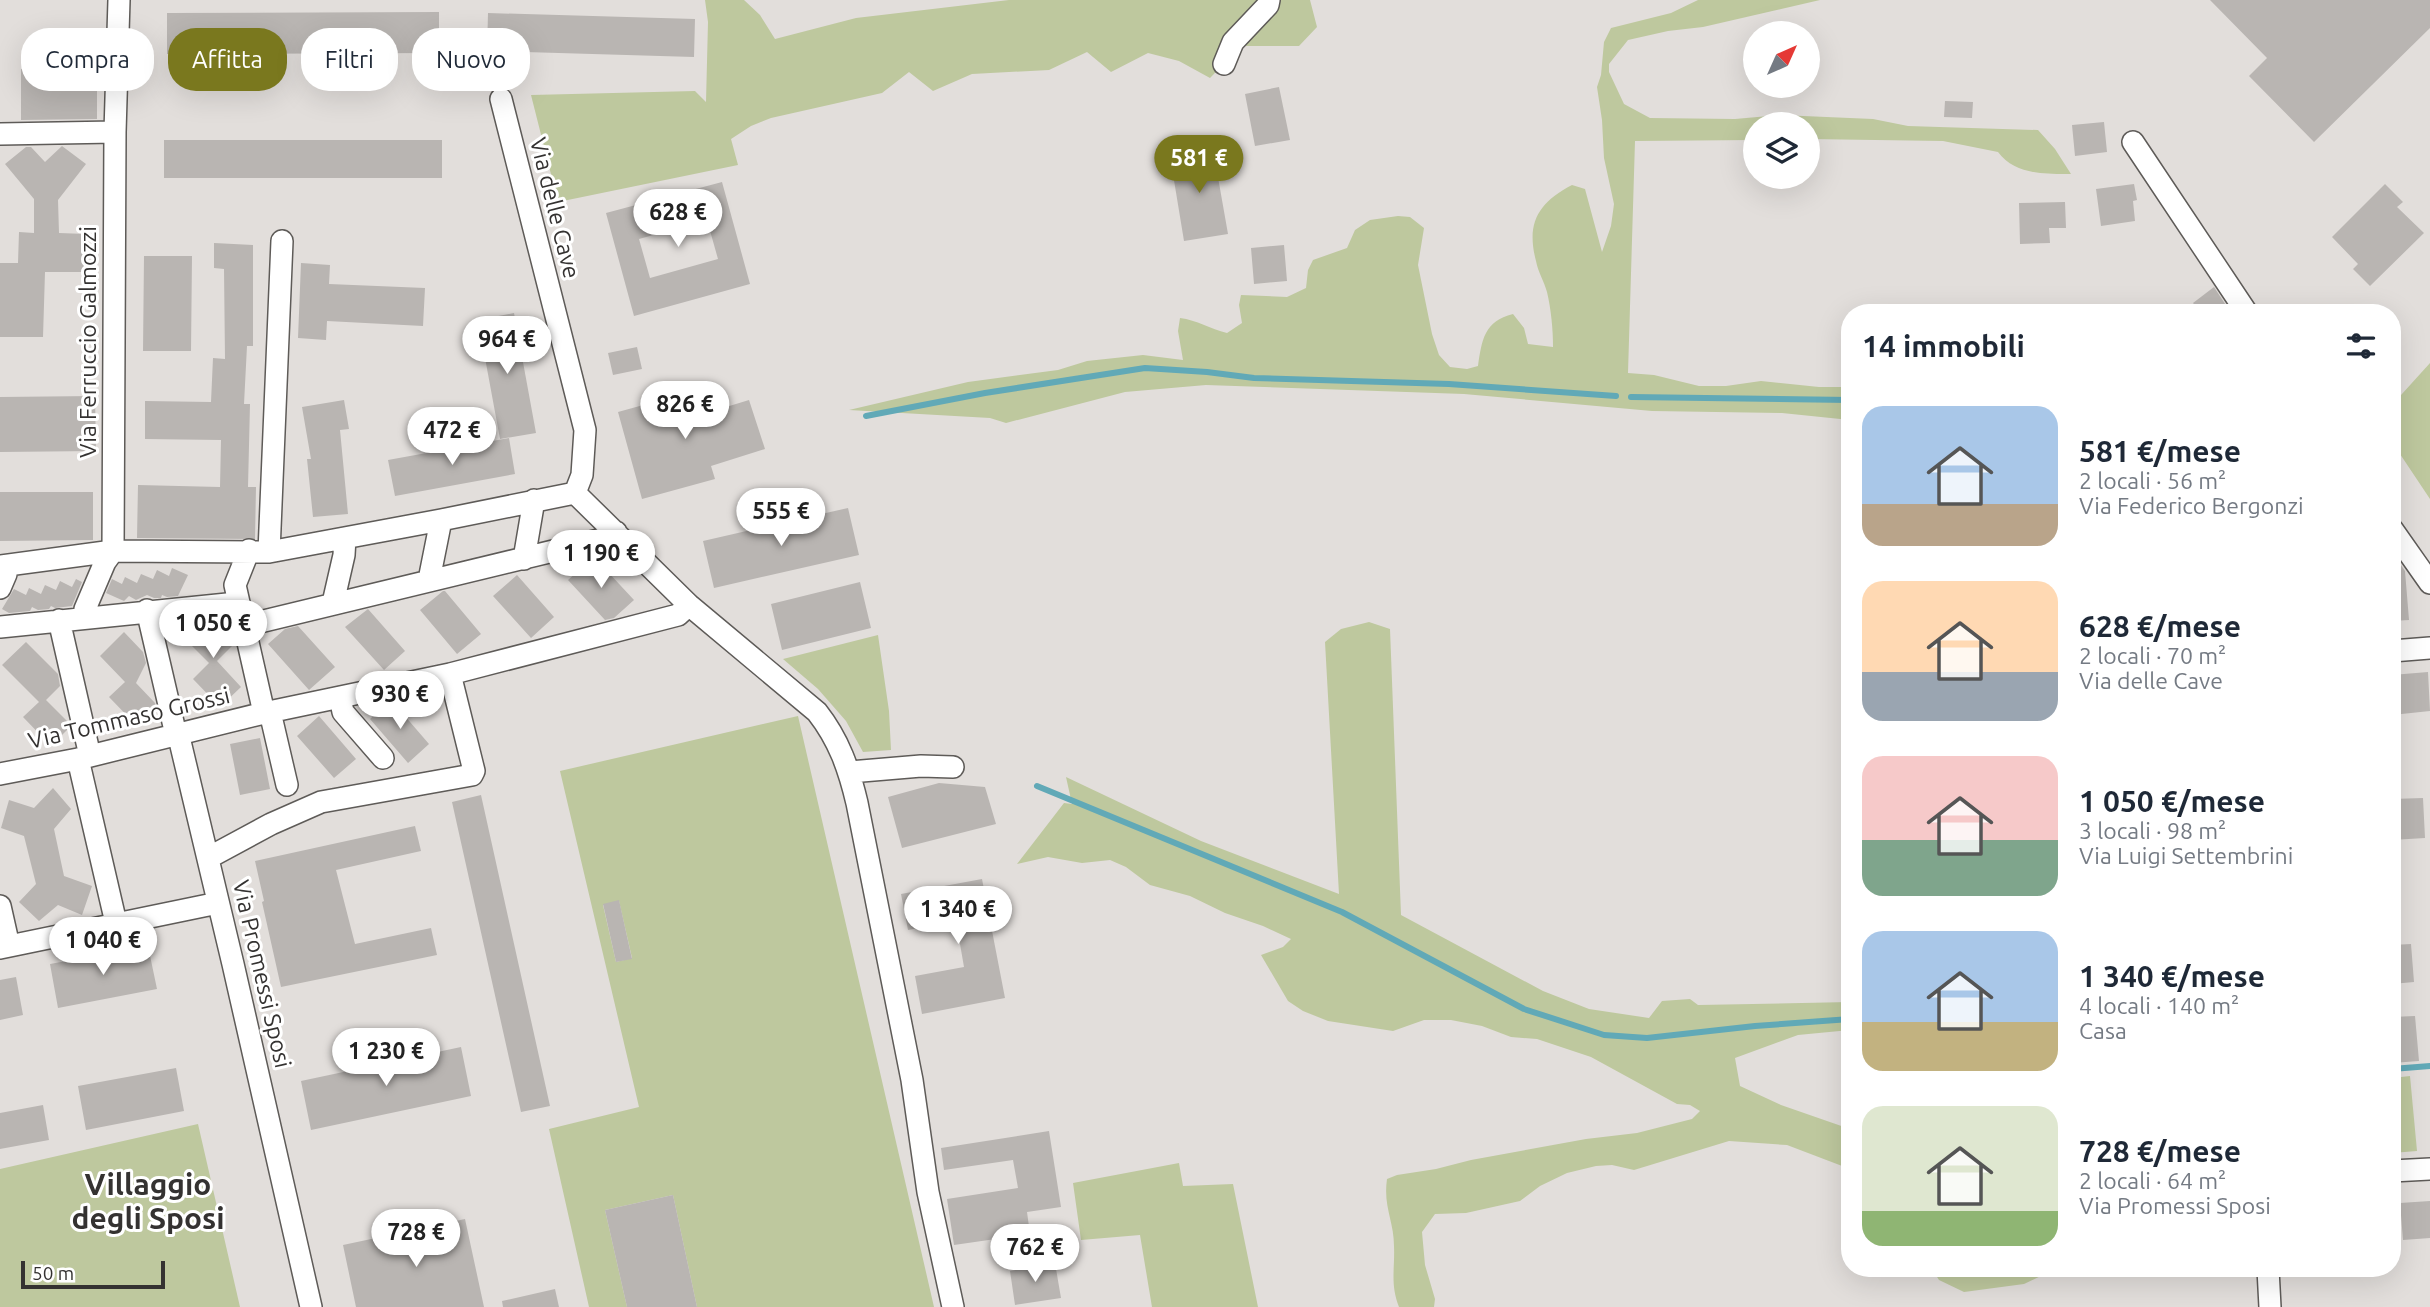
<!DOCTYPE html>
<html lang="it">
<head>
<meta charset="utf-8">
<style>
  body { margin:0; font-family:Ubuntu,sans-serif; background:#f2f2f3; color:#1f2937; height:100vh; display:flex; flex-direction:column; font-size:26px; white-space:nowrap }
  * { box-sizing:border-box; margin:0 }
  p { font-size:23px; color:#747a83 }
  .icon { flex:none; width:38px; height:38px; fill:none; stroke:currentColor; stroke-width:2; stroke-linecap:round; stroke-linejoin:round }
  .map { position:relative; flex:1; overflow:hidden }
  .details { position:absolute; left:1841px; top:304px; width:560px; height:973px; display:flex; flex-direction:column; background:#fff; border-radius:28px; box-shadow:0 7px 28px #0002 }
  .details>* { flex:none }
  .top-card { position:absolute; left:21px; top:28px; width:665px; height:63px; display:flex; gap:14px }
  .needle { width:46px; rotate:45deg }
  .tools { position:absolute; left:1743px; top:21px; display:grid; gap:14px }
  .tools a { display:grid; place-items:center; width:77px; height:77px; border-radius:50%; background:#fff; box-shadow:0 7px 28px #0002; font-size:35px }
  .scale { position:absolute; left:21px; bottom:18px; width:144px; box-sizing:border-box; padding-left:7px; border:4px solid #343231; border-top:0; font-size:19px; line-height:24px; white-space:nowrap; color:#343231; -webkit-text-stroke:5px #fff; paint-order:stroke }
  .price { position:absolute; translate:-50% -60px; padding:0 16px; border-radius:24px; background:#fff; color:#222; font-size:23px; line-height:46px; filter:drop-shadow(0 2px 4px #0008) }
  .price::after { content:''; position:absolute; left:50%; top:42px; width:21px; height:16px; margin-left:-10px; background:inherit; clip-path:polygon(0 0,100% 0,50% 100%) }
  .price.selected { background:#7a781e; color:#fff }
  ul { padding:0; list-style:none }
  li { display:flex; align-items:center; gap:21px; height:175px; padding:0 21px }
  li span { display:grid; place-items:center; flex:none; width:196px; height:140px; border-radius:21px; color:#555 }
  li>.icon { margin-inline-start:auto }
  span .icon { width:84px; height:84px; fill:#fffc; stroke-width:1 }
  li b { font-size:30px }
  h2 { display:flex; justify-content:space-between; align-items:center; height:84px; padding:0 21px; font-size:30px }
  .pill { padding:0 24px; border-radius:28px; background:#fff; box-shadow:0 7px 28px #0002; font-size:24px; line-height:63px }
  .pill.selected { background:#7a781e; color:#fff }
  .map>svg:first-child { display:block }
  .green { fill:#bec89e; fill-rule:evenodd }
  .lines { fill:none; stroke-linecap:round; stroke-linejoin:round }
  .stream { stroke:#61a9b7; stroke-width:6 }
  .building { fill:#b9b5b2; fill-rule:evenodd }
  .minor-casing { stroke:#5e5b58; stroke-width:24 }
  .minor { stroke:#fff; stroke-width:21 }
  .labels { text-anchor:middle; stroke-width:6; stroke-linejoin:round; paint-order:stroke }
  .street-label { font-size:23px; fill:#343231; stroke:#fff }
  .district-label { font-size:30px; font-weight:bold; fill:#343231; stroke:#fff }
</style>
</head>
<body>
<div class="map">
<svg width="2430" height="1307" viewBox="0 0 2430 1307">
  <rect width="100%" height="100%" fill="#e2dedb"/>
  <!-- green -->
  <path class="green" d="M705,0H744L760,15L775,39L856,18L1009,0H1310L1317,27L1299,46H1241L1210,78L1179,61L1148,53L1111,72L1087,52L1049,70L972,74L933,91L909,72L882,93L771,118L751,126L731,139L738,165L558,202L531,95L695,91L706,102L708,22Z
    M1698,0H1820L1703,27L1668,31L1628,40L1609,64V72L1624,104L1650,118L1735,119L1780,115L1873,119L1908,126L2038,130L2055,149L2071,174C2045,174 2015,175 1998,152L1943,141L1808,139V124H1755V140L1635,141L1628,373L1654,375L1699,386H1726L1761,381L1819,387H1850V420L1782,413L1652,411L1464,394L1206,385L1125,392L1006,423L990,418L849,410L968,382L1058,370L1087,361L1143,355L1183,360L1178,331L1180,318C1197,320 1210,329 1227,333L1242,323L1239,305L1241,295L1287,297L1306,288L1308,270L1313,260L1347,248L1355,230L1370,220L1398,216L1410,217L1424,228L1418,265L1432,334L1439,355L1450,367L1467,369L1478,366C1482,340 1484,321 1513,314L1524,328L1528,344L1553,347C1553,329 1551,309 1547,292C1544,281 1538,272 1536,261C1526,223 1538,203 1572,185L1585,189L1602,252L1611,226L1614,204L1604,158L1602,120L1597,87L1601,75L1604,42L1611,28L1671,13Z
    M2430,363V499L2392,442V405Z
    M1369,622L1390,629L1401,915L1543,991L1589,1009L1649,1018L1662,1001L1690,999L1698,1005L1850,1002V1030L1798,1035L1735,1058L1740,1086L1781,1105L1850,1129V1169L1787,1145L1729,1141L1634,1170L1612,1165L1596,1166L1567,1173L1540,1186L1520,1201L1466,1213L1435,1214L1422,1232L1425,1265L1435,1299L1434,1307H1399C1390,1284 1395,1269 1394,1246C1394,1221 1383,1207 1387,1179L1397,1175L1436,1169L1471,1160L1586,1139L1637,1133L1692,1119L1700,1111L1690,1105L1677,1104L1591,1057L1537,1039L1511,1037L1482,1026L1451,1020H1424L1393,1031L1328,1021L1303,1011L1288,1001L1261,955L1283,947L1291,939L1263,926L1225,913L1190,896L1150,885L1126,867L1110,860L1082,863L1048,857L1017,864L1064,803L1072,804L1066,777L1201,841L1339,894L1325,642L1341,629Z
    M878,635L889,711L891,750L863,752L846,721L818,689L783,659Z
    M798,716L934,1307H697L673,1195L605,1210L627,1307H589L549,1129L639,1107L560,771ZM619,901L632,958L616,962L603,905Z
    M2410,1076L2417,1151L2392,1153V1078Z
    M198,1124L240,1307H0V1169Z
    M1179,1163L1183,1186L1233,1184L1258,1307H1152L1140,1235L1081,1240L1073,1183Z
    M1932,1269H2070L2047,1273L2024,1284L1964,1292L1939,1280Z"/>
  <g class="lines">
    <!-- stream -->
    <path class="stream" d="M1631,397L1850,400
      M866,416L985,393L1145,368L1207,372L1254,378L1449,384L1616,396
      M1037,786L1342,912L1524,1009L1604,1035L1647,1038L1755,1026L1850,1019
      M2392,1069L2430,1066"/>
  </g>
  <!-- building -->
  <path class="building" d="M2210,0H2430V28L2314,142L2249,76L2267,58Z
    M439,12V53L167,54V13Z
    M488,13L695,19L694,57L487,51Z
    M69,67H97V119L21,120V69H69Z
    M1279,87L1290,140L1255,146L1245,94Z
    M1945,101L1973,102L1972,118L1944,117Z
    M2104,122L2107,152L2075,156L2072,125Z
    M164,140H442V178H164Z
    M62,146L86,164L58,200L59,233L86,234V272H45L43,337H0V263H18L19,232L34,233V199L5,164L26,147H31L45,162Z
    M1213,149L1228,234L1184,241L1170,156Z
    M722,182L750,284L634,316L606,213ZM707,220L718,259L650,278L639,239Z
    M2134,184L2137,200L2133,201L2135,221L2101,226L2096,189Z
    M2385,184L2403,202L2397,207L2424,233L2370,286L2353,269L2358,264L2332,237Z
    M2065,202L2066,228H2049L2050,243L2020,244L2019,203Z
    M214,243L253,245V346H247L244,404H250L248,487H256L255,539L137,538L138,485L220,487L221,440L145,439V401L211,402L213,358L225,359L224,269L214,268Z
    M1284,245L1287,281L1254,284L1251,248Z
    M144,256H192L191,351H143Z
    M301,263L330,265L329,284L425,288L423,326L327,321L326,340L298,338Z
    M2214,287L2231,313H2201L2193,303Z
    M514,313L536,433L500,439L478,320Z
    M637,347L642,369L613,375L608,353Z
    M694,391L700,415L749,400L765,449L711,466L715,479L642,499L618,412Z
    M95,396L96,451L0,452V397Z
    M344,400L349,429L340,430L348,514L313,517L307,459H311L302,407Z
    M509,438L515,474L395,496L388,460Z
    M0,492H93V540L0,541Z
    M848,508L859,555L714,588L703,541Z
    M2392,552L2405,571L2409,620L2392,621Z
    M594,557L634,600L614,618L605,620L568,580Z
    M172,568L188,575L178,596L167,597L162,595L161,598H154L147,595L136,600L129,596L124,601L106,593L112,579L122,584L125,577L137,583L141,574L153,579L157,570L169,576Z
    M517,575L554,617L531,638L493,596Z
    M76,579L82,582L72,606L55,608L51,606L49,609L38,610L32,607L30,611L9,613L2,609L14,589L26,595L29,588L41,594L45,585L56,590L60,581L72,587Z
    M860,582L871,628L782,650L771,604Z
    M443,591H445L481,634L457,654L420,610Z
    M368,609L405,651L384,670L345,627Z
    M213,619L235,643L217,661L241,687L220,707L193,679L209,663L183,637L201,620Z
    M298,626L335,667L309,690L268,644L285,629Z
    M124,632L143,652L146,663L136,683L155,703L156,707L137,726L109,697L125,682L100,656Z
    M26,642L58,674L60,686L46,700L69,723L70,727L51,746L23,717L39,702L2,665Z
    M2428,672L2430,711L2392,715V675Z
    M391,700L429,744L408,763L370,719Z
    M319,716L356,759L334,778L297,736Z
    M260,738L270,789L240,795L230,744Z
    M939,783L985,787L996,824L902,848L888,797Z
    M53,788L71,809L54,829L64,876L92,886L82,915L58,905L39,921L19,902L36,884L24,836L1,828L9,800L34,808Z
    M481,795L550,1106L521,1112L452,802Z
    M2423,798L2425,838L2392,840V799Z
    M415,826L421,851L336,870L355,944L431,928L437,955L281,987L262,902L264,901L255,861Z
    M982,879L1005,998L922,1014L915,976L964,967L956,921L908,930L901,894Z
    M619,900L632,959L616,962L603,904Z
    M2411,944L2414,982L2392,984V945Z
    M148,946L157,989L58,1008L50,964Z
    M16,977L23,1015L0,1020V980Z
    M2415,1016L2419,1061L2392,1063V1017Z
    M461,1047L471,1096L311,1130L301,1081Z
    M176,1068L184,1111L86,1130L78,1086Z
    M43,1105L49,1140L0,1149V1113Z
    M1049,1131L1061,1207L1027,1212L1030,1234L954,1245L947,1199L1018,1188L1013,1160L944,1170L941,1148Z
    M673,1195L697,1307H627L605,1210Z
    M2430,1201V1238L2403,1240L2400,1203Z
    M465,1219L484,1307H356L343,1245Z
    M1055,1263L1061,1298L1015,1305L1010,1271Z
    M555,1289L559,1307H503L502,1301Z"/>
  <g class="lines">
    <!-- minor casing -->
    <g class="minor-casing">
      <path id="minor" d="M1224,64L1233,42L1268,5L1269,0
        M501,99L585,430L582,475L575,493
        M0,134L115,132
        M2133,142L2247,313
        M575,493L689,605L817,712C839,740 849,769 857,803L912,1080L928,1192L953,1307
        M2392,529L2430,583
        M249,550L235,585L264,713
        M269,552L282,241
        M524,559L534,500
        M0,566L113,551L269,552L441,520L575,493
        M429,580L441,520
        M0,588L6,574
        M333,603L344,555L345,538
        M147,610L176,735
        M84,617L85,609L105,562L113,551L115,132L119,0
        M59,620L90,756
        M243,626L607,538L616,532
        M0,627L237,603
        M2392,651L2430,648
        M340,697L343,712L383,758
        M270,712L287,785
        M178,733L233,964L311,1307
        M78,759L116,923
        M850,772L921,766L953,767
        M0,774L78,759L264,713L450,674L678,615L689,605
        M208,858L271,824L321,802L472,775L474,771L450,674
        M0,906L9,946
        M0,948L218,903
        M2392,1171L2430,1169
        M2268,1269L2270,1307"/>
    </g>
    <!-- minor -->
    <use href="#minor" class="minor"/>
  </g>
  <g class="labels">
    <!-- street labels -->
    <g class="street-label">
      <text transform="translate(555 208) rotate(76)" y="8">Via delle Cave</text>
      <text transform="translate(88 342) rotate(-90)" y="8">Via Ferruccio Galmozzi</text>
      <text transform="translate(129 718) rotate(-13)" y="8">Via Tommaso Grossi</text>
      <text transform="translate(262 974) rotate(77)" y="8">Via Promessi Sposi</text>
    </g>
    <!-- district labels -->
    <g class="district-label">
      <text x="148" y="1195">Villaggio<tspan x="148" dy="34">degli Sposi</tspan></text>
    </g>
  </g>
</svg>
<div class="tools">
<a><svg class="needle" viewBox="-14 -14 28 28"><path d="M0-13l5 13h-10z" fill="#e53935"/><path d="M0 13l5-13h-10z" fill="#747a83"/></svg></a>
<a><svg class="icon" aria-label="layers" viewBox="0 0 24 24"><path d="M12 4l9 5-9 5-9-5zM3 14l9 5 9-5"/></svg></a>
</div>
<div class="scale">50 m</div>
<b class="price selected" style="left:1199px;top:195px">581 €</b>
<b class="price" style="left:678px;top:249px">628 €</b>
<b class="price" style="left:507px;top:376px">964 €</b>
<b class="price" style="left:685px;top:441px">826 €</b>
<b class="price" style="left:452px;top:467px">472 €</b>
<b class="price" style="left:781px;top:548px">555 €</b>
<b class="price" style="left:601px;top:590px">1 190 €</b>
<b class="price" style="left:213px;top:660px">1 050 €</b>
<b class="price" style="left:400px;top:731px">930 €</b>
<b class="price" style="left:958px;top:946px">1 340 €</b>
<b class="price" style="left:103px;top:977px">1 040 €</b>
<b class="price" style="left:386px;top:1088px">1 230 €</b>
<b class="price" style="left:416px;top:1269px">728 €</b>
<b class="price" style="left:1035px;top:1284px">762 €</b>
<div class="top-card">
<a class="pill">Compra</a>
<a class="pill selected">Affitta</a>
<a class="pill">Filtri</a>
<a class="pill">Nuovo</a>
</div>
<section class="details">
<h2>14 immobili<svg class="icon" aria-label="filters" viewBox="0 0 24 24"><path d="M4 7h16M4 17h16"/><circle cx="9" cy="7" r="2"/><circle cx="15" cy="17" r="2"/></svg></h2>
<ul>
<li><span style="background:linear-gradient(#a9c7e8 70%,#b9a48a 0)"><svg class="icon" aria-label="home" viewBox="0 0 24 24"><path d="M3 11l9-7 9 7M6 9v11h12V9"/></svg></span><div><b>581 €/mese</b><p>2 locali · 56 m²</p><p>Via Federico Bergonzi</p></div></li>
<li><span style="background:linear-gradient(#ffd9b3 65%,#9aa5b1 0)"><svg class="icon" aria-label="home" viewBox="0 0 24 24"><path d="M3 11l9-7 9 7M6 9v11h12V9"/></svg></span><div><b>628 €/mese</b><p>2 locali · 70 m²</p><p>Via delle Cave</p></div></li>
<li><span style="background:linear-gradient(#f6c9c9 60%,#7fa58c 0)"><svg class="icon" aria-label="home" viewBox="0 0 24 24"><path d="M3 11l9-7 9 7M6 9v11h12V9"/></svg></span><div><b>1 050 €/mese</b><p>3 locali · 98 m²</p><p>Via Luigi Settembrini</p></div></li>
<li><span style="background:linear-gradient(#a9c7e8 65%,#c2b280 0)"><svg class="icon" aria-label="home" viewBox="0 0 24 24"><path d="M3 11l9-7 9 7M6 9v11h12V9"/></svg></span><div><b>1 340 €/mese</b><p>4 locali · 140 m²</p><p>Casa</p></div></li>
<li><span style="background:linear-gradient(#dfe7d0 75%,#8fb573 0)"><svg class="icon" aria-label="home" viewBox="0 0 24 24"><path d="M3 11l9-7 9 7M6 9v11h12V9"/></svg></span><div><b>728 €/mese</b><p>2 locali · 64 m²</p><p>Via Promessi Sposi</p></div></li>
</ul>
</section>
</div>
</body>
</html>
